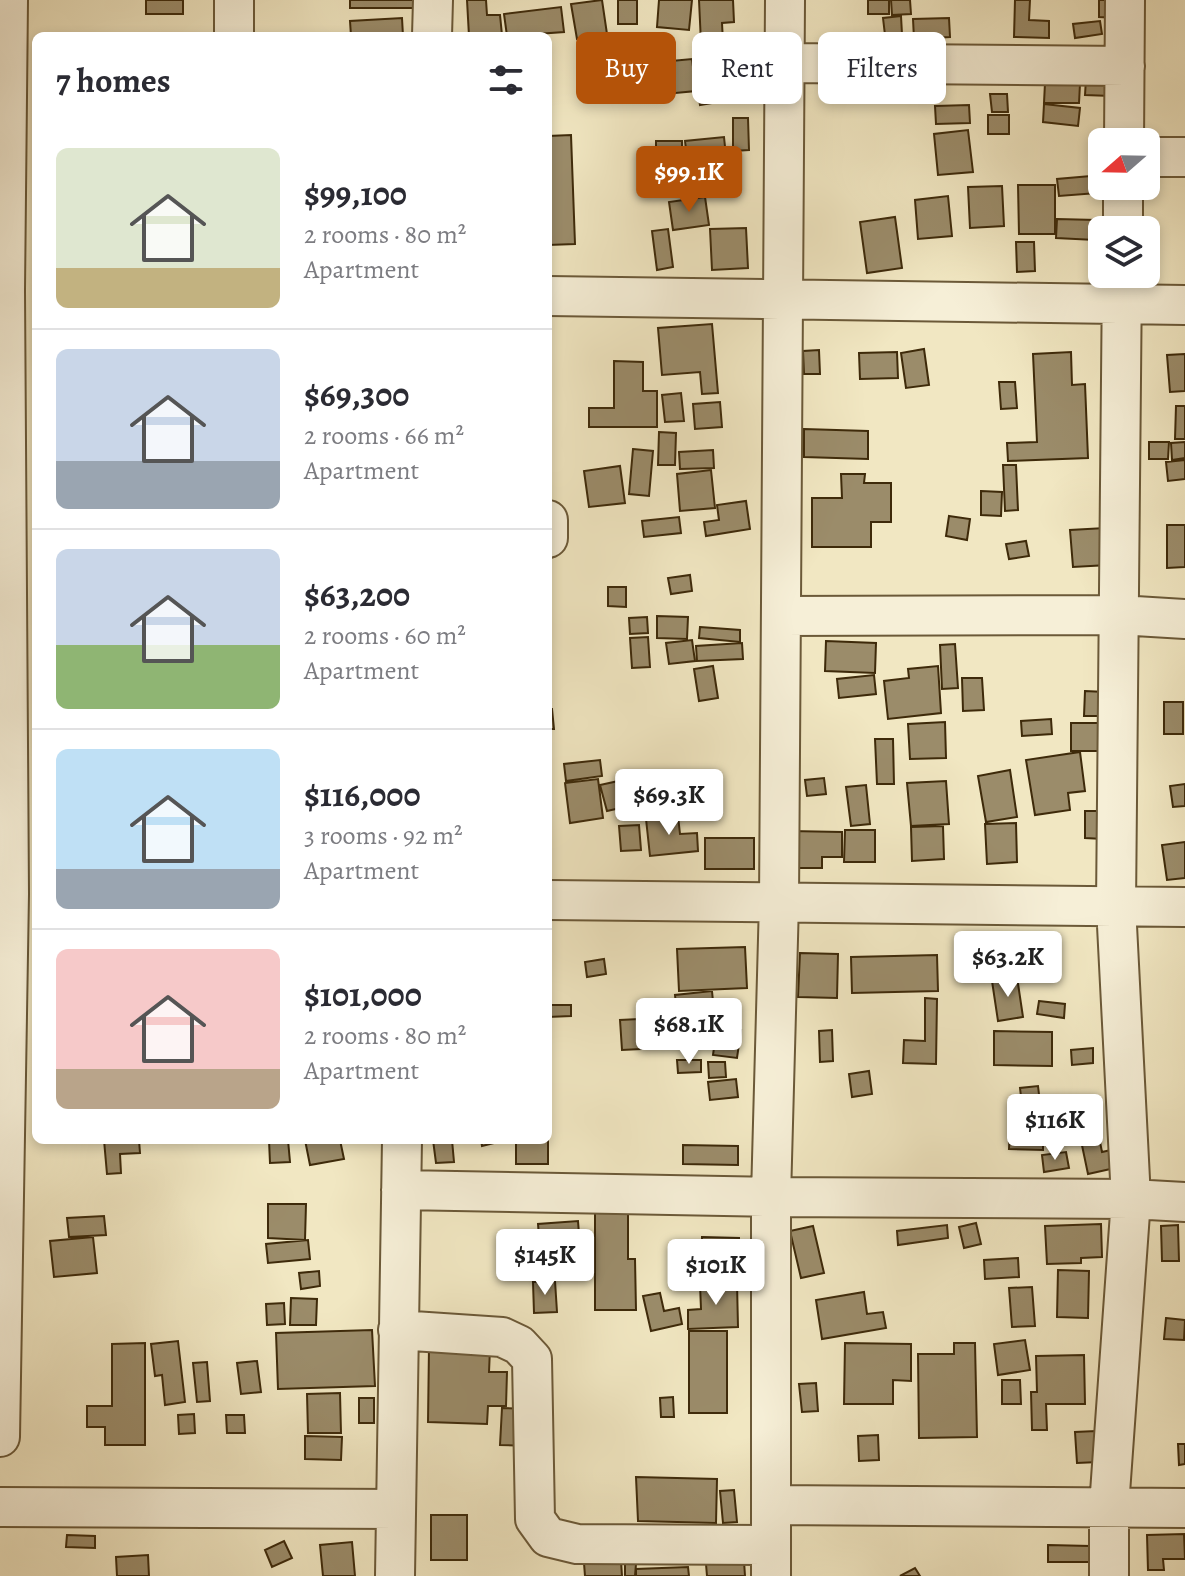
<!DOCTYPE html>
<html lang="en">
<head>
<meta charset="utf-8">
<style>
  body { margin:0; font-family:Alegreya,serif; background:#f2f2f3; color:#2b2b33; height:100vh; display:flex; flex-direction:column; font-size:30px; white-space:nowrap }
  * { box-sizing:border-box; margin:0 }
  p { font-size:26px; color:#7c7c81 }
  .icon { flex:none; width:44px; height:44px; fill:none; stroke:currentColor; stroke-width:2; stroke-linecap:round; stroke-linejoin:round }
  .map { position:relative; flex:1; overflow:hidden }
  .panel { position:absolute; left:32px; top:32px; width:520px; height:1112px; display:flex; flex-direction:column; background:#fff; border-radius:12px; box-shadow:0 4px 12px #0003 }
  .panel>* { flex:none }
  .hud { position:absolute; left:576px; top:32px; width:488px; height:72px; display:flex; gap:16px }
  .needle { width:52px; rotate:250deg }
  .tools { position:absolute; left:1088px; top:128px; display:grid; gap:16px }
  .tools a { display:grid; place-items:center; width:72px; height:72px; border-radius:12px; background:#fff; box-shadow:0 4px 12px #0003; font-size:40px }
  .price { position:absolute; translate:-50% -68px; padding:0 18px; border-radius:8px; background:#fff; color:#222; font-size:26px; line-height:52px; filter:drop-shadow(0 2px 4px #0008) }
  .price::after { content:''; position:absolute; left:50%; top:48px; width:24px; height:18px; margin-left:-12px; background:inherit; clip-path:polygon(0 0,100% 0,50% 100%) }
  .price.current { background:#b45309; color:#fff }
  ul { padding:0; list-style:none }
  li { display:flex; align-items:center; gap:24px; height:200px; padding:0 24px }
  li+li { border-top:2px solid #e1e1e2 }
  li span { display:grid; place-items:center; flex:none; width:224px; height:160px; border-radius:12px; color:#555 }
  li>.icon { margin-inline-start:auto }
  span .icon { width:96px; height:96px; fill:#fffc; stroke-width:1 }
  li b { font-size:34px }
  h2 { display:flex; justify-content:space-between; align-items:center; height:96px; padding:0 24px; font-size:34px }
  .chip { padding:0 28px; border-radius:12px; background:#fff; box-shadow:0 4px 12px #0003; font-size:28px; line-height:72px }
  .chip.current { background:#b45309; color:#fff }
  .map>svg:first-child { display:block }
  .building { fill:#9b8c6a; stroke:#3e2a0a; stroke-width:2 }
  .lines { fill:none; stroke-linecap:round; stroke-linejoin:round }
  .minor-casing { stroke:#6b5938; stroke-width:42 }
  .minor { stroke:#f6efd7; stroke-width:38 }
</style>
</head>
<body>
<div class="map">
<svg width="1185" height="1576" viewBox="0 0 1185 1576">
  <rect width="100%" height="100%" fill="#f1e7c2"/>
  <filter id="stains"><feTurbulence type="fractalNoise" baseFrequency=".0025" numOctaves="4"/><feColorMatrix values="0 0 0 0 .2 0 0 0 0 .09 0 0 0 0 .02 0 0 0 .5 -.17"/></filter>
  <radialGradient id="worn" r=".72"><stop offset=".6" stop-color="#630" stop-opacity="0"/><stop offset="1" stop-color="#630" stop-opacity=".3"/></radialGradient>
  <!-- building -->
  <path class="building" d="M146,0H183V14H146Z
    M350,0H422V8H350Z
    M467,0H486L487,15H500L502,35L469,36Z
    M602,0L607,34L577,39L571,4Z
    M618,0H637V24H618Z
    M659,0H692L689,30L657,27Z
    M699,0H733L734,22L722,23L723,42L701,43Z
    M868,0H889V14H868Z
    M891,0H910L911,14L892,15Z
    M1015,0H1030L1029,20L1049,21V38L1014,37Z
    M1099,0H1117V18L1099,17Z
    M561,7L564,32L507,36L504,14Z
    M901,16L902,34L885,35L883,18Z
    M402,18L403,36H351L350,21Z
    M949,18L950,37L914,39L913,19Z
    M1100,21L1102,34L1075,38L1073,24Z
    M711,58L718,102L700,105L693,61Z
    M692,59L696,91L665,94L661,62Z
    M1086,79L1112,80L1111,96L1085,95Z
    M1045,83L1080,84L1079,103H1044Z
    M990,94H1007L1008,112H992Z
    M1044,104L1080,108L1078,126L1043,122Z
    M969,105L970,123L936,124L935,106Z
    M988,115H1009V134H988Z
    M733,118H748L749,150L733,151Z
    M968,130L973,172L938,175L934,134Z
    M571,135L575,244L548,245V136Z
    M724,137L728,176L690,181L685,141Z
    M656,141H682V183H656Z
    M1102,175V186H1110V192L1059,196L1057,179Z
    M1018,185H1055V234H1019Z
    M1002,186L1004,226L970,228L968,187Z
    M948,196L952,236L918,239L915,200Z
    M705,197L709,225L673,230L669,202Z
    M895,217L902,268L867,273L860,222Z
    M1057,219L1096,220L1095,240L1056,238Z
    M746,228L748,268L712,270L710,229Z
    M668,229L673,267L657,270L652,231Z
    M1016,242H1034L1035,271L1017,272Z
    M712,324L718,393L702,394L700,372L662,375L658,328Z
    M924,349L929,385L906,388L901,353Z
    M819,350L820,374H804L803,351Z
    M897,352L898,378L860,379L859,353Z
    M1071,352L1072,385L1085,384L1088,458L1008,461L1007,443L1037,442L1033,354Z
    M1185,354V391L1170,392L1167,355Z
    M614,361L643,362V391H657V427H589V408H614Z
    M999,382H1015L1017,408L1001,409Z
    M681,393L684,421L665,422L662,395Z
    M720,402L722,427L695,429L693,404Z
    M1176,406H1185V439H1175Z
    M804,429L868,431V459L804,457Z
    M659,432L676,433L675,465H658Z
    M1149,442H1169L1168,459H1149Z
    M1185,442V458L1172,460L1171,443Z
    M633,449L653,451L649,496L629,494Z
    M713,450L714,468L680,469L679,452Z
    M1185,460V479L1168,481L1166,462Z
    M1003,465H1016L1018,510L1005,511Z
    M620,466L625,503L589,507L584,471Z
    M711,470L715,508L680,511L677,474Z
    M841,474H865L864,483H891V522H871V547H812V498H842Z
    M981,491L1002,492L1001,516L981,515Z
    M746,501L750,529L706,536L704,522L719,520L717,505Z
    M949,516L970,519L967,540L946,536Z
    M679,517L681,533L644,537L642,521Z
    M1167,525H1185V567L1167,568Z
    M1105,528L1108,565L1073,567L1070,530Z
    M1026,541L1029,556L1009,559L1006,544Z
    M690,575L692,591L671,594L668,578Z
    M608,587H626V607L608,606Z
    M657,616L688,617L687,639L657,638Z
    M647,617L648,633L630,634L629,618Z
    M700,627L740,630V642L699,638Z
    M648,637L650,667L632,668L630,638Z
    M692,640L695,661L669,664L666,643Z
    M826,641L876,643L875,673L825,671Z
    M742,643L743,659L697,661L696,646Z
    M955,644L958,688L942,689L940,645Z
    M713,666L718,698L699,701L694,669Z
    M938,666L941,713L888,719L884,681L909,678L908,669Z
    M874,675L876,694L839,698L837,679Z
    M962,678H982L984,710L963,711Z
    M1085,691L1105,692L1104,716H1084Z
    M1164,702H1183V734H1164Z
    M548,709H552L554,729H548Z
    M1051,719L1052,734L1022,736L1021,721Z
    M945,722L946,758L910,759L908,724Z
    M1071,723H1104V751H1071Z
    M875,739H893L894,784H877Z
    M1080,752L1085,791L1068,793L1070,810L1035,815L1026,760Z
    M600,760L602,776L566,781L564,764Z
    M1010,770L1017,817L986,822L978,776Z
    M824,778L826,794L807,796L805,780Z
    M598,779L603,818L570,823L565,783Z
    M623,780L629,806L607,811L600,785Z
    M946,781L949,824L911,826L907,783Z
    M1185,784V806L1173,807L1170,786Z
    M866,785L870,824L851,826L846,787Z
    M1085,811H1104L1103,839L1085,838Z
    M678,816L680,834L697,833L698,851L650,856L646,819Z
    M1016,823L1017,862L987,864L985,824Z
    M639,825L641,850L621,851L619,826Z
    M943,826L944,859L912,861L911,827Z
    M845,830H875V862H844Z
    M790,831L842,832V857H822V868H789Z
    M705,838H754V869H705Z
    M1185,842V878L1167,880L1162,845Z
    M745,947L747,988L679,991L677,949Z
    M800,953L838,954L837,998L798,997Z
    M937,955L938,991L852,993L851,957Z
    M604,959L606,974L587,977L585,962Z
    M1017,977L1023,1017L998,1021L992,981Z
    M712,991L714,1012L677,1015L675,995Z
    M925,998L937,999L936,1064L903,1063L904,1040L925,1041Z
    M1039,1001L1065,1004L1064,1018L1037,1014Z
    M548,1005H571V1016L548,1017Z
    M639,1019L641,1049L622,1050L620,1020Z
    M717,1026L741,1030L737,1058L713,1055Z
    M832,1030L833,1061L820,1062L819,1031Z
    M994,1031L1052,1032V1066L994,1065Z
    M1093,1048V1063L1072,1065L1071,1050Z
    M677,1060H701V1072L678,1073Z
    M708,1062H725L726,1077L709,1078Z
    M869,1071L872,1094L852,1097L849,1074Z
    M736,1079L738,1097L710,1100L708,1082Z
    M1038,1086L1040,1103L1022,1105L1020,1088Z
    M1041,1104L1044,1125L1025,1128L1022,1107Z
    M548,1113V1164H516V1140H548Z
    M1097,1127L1102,1152L1120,1148L1124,1166L1088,1174L1079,1131Z
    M1010,1128L1043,1130V1150L1009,1149Z
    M104,1140H139L140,1153L120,1154L121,1173L107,1174Z
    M269,1140H288L290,1162L270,1163Z
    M305,1140H340L344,1159L310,1165Z
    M433,1140H452L454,1162L436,1163Z
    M481,1140H506L482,1146Z
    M683,1145L738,1146V1165L683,1164Z
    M1066,1152L1069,1168L1044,1172L1042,1155Z
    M268,1204H306L305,1240L268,1238Z
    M595,1205H628V1259H635L636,1310H595Z
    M104,1216L106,1235L69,1237L67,1218Z
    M578,1221L581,1260L541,1263L538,1224Z
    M976,1223L981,1244L964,1248L959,1227Z
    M1101,1224L1102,1257L1081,1258V1263L1047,1264L1045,1226Z
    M947,1225L948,1238L898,1245L897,1231Z
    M1178,1225L1179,1261H1162L1161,1226Z
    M813,1226L824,1273L801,1278L790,1231Z
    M93,1237L97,1273L54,1277L50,1241Z
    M702,1237L739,1238L738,1280L701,1279Z
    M308,1240L310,1259L268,1263L266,1244Z
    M1018,1258L1019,1277L985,1279L984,1260Z
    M1058,1270L1089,1271L1088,1318L1057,1317Z
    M319,1271L320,1286L301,1289L299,1273Z
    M555,1281L557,1312L534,1313L533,1282Z
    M737,1283L738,1327L688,1329V1310L701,1309L700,1284Z
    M1032,1287L1035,1326L1012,1327L1009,1288Z
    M864,1292L867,1314L883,1312L886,1328L822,1339L816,1300Z
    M660,1293L664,1311L679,1308L682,1324L651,1331L643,1296Z
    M291,1298L317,1299L316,1325H290Z
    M284,1303L285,1324L267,1325L266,1304Z
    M1166,1318L1185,1320L1184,1340L1164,1339Z
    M372,1330L375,1386L278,1389L276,1333Z
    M689,1331H727V1413H689Z
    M1025,1340L1030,1370L998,1375L994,1344Z
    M178,1341L185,1402L165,1405L162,1375L155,1376L151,1344Z
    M145,1343V1445H105V1427H87V1406H112V1344Z
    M845,1343L911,1344V1381L893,1380V1404H844Z
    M954,1343H975L977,1437L919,1438L918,1354H954Z
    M429,1347L490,1349L489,1372H507L506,1406H488L487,1424L428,1422Z
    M1084,1355L1085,1404H1046L1047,1430H1032L1031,1392H1037L1036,1356Z
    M257,1361L261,1392L241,1394L237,1363Z
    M207,1362L210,1401L197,1402L193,1363Z
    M1002,1380H1020L1021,1404H1002Z
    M816,1383L818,1411L802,1412L799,1384Z
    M340,1393L341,1433H308L307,1394Z
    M673,1397L674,1417H661L660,1398Z
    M359,1398H374V1423H359Z
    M502,1408L531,1409L530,1446L500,1445Z
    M194,1414L195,1433L179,1434L178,1415Z
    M226,1415H244L245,1433H227Z
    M1096,1431L1098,1462L1077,1463L1075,1432Z
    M878,1435L879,1460L859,1461L858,1436Z
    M305,1436L342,1437L341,1460L305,1459Z
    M1178,1444H1185V1464L1179,1465Z
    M636,1477L717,1479L716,1523L638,1521Z
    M734,1490L737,1522L723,1523L720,1491Z
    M431,1515H467V1560H431Z
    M1184,1534L1185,1559H1163L1164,1570H1148L1147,1535Z
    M67,1535L95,1536V1548L66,1547Z
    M284,1541L292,1558L272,1567L265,1550Z
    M352,1542L355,1576H323L320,1545Z
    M1048,1545L1090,1546V1562H1048Z
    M148,1555L149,1576H117L116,1557Z
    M621,1561L622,1576H585L584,1563Z
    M744,1561L745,1576H707L706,1564Z
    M625,1563L636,1564L635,1576H625Z
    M688,1567L689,1576H636V1569Z
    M915,1568L920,1576H900Z"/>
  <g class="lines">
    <!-- minor casing -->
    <g class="minor-casing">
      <path id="minor" d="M234,36V0
        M432,36L433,0
        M785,63L1125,66
        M1124,142L1125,0
        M1146,157H1185
        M1123,230V186
        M548,296L1185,305
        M548,520V538
        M781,616L1119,615L1185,619
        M548,900L1185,907
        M401,1190L771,1197L1131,1199L1185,1202
        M398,1330L502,1337L519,1345L532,1359L535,1519L548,1537L577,1544L771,1545
        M0,1437L9,894L5,291L8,0
        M772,1505L1185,1508
        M0,1507L395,1509
        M395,1576L402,1140
        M771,1576V1197L779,902L785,0
        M1109,1576V1507L1131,1199L1116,906L1122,274"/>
    </g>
    <!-- minor -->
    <use href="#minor" class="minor"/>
  </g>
  <rect width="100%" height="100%" filter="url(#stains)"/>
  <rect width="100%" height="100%" fill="url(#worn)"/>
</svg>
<div class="tools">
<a><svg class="needle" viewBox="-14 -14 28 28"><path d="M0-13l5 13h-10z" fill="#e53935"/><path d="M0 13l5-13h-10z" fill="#7c7c81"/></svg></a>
<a><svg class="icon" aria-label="layers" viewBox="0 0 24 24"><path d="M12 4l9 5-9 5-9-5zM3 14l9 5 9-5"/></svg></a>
</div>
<b class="price current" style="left:689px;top:214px">$99.1K</b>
<b class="price" style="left:669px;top:837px">$69.3K</b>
<b class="price" style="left:1008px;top:999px">$63.2K</b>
<b class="price" style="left:689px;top:1066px">$68.1K</b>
<b class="price" style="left:1055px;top:1162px">$116K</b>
<b class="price" style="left:545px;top:1297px">$145K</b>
<b class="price" style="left:716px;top:1307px">$101K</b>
<div class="hud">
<a class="chip current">Buy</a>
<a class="chip">Rent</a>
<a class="chip">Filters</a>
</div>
<section class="panel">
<h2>7 homes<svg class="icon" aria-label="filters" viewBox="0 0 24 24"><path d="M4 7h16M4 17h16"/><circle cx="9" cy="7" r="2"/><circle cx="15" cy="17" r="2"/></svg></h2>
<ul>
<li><span style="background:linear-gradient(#dfe7d0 75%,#c2b280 0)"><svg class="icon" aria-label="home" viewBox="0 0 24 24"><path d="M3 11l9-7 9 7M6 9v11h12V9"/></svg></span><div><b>$99,100</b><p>2 rooms · 80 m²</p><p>Apartment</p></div></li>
<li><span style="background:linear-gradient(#c9d6e8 70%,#9aa5b1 0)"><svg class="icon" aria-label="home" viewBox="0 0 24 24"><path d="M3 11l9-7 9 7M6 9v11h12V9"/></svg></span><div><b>$69,300</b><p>2 rooms · 66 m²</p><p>Apartment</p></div></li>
<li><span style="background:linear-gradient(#c9d6e8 60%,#8fb573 0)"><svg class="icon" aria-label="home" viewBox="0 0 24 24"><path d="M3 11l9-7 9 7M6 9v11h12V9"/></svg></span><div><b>$63,200</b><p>2 rooms · 60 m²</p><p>Apartment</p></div></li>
<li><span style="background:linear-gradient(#bfe0f5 75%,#9aa5b1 0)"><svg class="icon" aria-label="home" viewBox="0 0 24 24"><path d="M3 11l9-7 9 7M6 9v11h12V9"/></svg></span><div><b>$116,000</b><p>3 rooms · 92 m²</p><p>Apartment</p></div></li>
<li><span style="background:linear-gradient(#f6c9c9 75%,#b9a48a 0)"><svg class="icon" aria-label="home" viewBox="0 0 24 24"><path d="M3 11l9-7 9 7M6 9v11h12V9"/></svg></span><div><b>$101,000</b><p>2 rooms · 80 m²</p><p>Apartment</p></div></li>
</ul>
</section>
</div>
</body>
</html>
